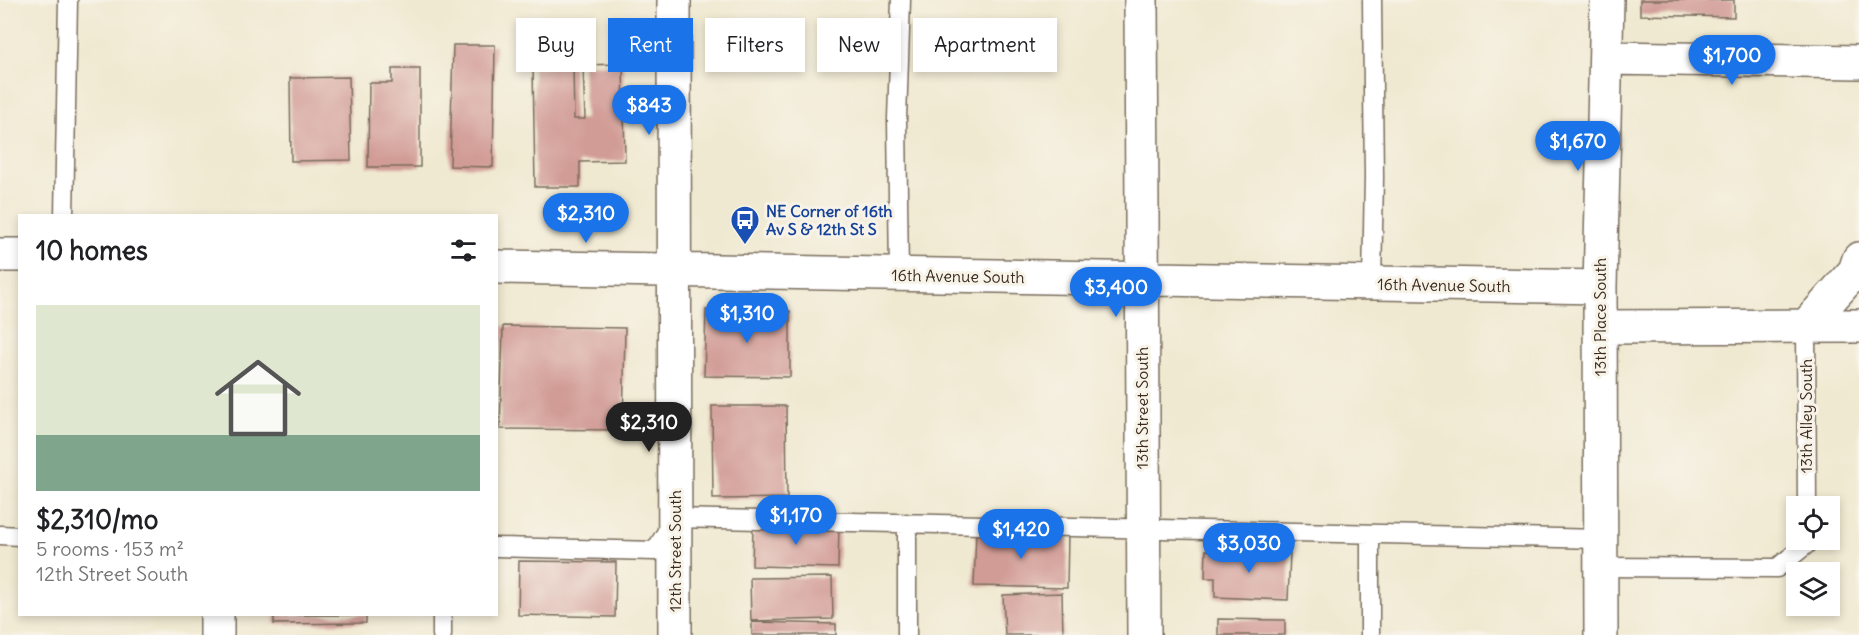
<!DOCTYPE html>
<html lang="en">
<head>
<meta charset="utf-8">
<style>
  body { margin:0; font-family:Delius,sans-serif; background:#f2f2f2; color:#202124; height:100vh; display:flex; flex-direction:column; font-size:22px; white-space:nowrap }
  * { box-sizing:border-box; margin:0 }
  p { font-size:20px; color:#757577 }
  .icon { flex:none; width:33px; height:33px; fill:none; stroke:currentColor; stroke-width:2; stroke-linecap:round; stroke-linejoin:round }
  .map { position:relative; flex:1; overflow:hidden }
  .details { position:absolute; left:18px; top:214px; width:480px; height:402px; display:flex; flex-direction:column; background:#fff; border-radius:0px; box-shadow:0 3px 9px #0003 }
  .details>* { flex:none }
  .top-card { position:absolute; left:516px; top:18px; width:570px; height:54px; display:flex; gap:12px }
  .tools { position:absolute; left:1786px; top:496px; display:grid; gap:12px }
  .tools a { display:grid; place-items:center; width:54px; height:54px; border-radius:0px; background:#fff; box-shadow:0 3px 9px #0003; font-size:30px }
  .price { position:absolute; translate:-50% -51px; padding:0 14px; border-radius:21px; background:#1a73e8; color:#fff; font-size:20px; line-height:39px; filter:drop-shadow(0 2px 3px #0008) }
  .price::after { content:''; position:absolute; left:50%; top:36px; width:18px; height:14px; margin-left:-9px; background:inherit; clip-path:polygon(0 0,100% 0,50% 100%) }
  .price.on { background:#222; color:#fff }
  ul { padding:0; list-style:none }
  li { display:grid; align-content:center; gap:12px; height:318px; padding:0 18px }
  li+li { border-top:2px solid #e0e0e0 }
  li span { display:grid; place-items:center; height:186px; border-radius:0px; color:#555 }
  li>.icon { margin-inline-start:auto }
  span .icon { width:108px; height:108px; fill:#fffc; stroke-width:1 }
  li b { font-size:26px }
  h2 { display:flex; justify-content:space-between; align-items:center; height:72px; padding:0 18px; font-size:26px }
  .tag { padding:0 21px; border-radius:0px; background:#fff; box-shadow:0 3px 9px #0003; font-size:21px; line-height:54px }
  .tag.on { background:#1a73e8; color:#fff }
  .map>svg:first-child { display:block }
  .building { fill:#d29c96 }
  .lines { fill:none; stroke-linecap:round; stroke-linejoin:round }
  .lane-casing { stroke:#7a6d5d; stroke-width:21 }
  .street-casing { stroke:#7a6d5d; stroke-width:36 }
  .lane { stroke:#fff; stroke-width:18 }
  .street { stroke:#fff; stroke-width:33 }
  .labels { text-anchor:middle; stroke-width:6; stroke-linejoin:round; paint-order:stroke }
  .transit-label { font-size:16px; font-weight:bold; fill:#164399; stroke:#f7f3e8; text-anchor:start }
  .street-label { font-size:16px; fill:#3b2a1e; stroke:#f7f3e8 }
</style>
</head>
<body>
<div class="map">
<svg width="1859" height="635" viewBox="0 0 1859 635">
  <rect width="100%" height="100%" fill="#f7f3e8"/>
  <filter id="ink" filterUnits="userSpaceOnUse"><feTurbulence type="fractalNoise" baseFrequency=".0167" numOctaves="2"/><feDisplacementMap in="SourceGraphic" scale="12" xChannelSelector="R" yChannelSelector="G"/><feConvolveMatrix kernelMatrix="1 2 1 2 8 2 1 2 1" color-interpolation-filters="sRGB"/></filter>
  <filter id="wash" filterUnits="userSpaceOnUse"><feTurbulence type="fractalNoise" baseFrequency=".008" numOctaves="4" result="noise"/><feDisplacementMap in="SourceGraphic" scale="24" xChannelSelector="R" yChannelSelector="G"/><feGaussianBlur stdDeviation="1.35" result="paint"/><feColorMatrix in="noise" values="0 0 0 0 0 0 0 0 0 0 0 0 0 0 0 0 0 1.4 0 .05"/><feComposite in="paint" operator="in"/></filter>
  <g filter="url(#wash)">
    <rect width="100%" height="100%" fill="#f0e9d1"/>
    <g id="blocks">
      <!-- building -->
      <path class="building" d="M1640,0H1734V17L1640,15Z
        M453,45H495L493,167L450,166Z
        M623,64L625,161L580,162V187H535L533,67L573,66L574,119H585L583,65Z
        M392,69H420V167H368L369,83H392Z
        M349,77L351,160L291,161L290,78Z
        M706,310L790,311V377L704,376Z
        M503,326L625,328L623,430L500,429Z
        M712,406H786L787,498L713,499Z
        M753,525L839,526L838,568L752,566Z
        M976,531L1068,533L1067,588L974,586Z
        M1206,550L1290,553L1288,600L1215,597V578H1205Z
        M519,561L616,562L615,617L518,615Z
        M832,577L833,619L751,621L750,578Z
        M1062,593L1063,635H1005L1003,595Z
        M274,615H366V623L274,624Z
        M1218,619L1285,620V635H1218Z
        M752,622L836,624V635H752Z"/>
    </g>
  </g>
  <g filter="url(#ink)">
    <use href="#blocks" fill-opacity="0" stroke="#7a6d5d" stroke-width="1.5"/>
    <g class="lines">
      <!-- lane casing -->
      <g class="lane-casing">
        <path id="lane" d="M64,216L68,0
          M899,275L897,119L901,0
          M1372,283L1374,177L1372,0
          M1806,326L1807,507
          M907,523V635
          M1370,534V635
          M0,535L20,536
          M496,547L655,551L675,518L1600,539
          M1601,567L1777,568L1807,544V540
          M442,615V635"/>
      </g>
      <!-- street casing -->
      <g class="street-casing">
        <path id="street" d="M674,0L675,635
          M1141,0L1144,635
          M1606,58L1859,62
          M0,255H20
          M496,267L1600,287
          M1806,326L1855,271L1859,259
          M1600,327L1859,326
          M217,635V615
          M1601,635L1600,287L1607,0"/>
      </g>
      <!-- lane -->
      <use href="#lane" class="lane"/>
      <!-- street -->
      <use href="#street" class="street"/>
    </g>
  </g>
  <!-- icons -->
  <defs>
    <g id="bus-pin" transform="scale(1.5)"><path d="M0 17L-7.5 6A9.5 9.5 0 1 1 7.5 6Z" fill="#1a4fb4" stroke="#f7f3e8"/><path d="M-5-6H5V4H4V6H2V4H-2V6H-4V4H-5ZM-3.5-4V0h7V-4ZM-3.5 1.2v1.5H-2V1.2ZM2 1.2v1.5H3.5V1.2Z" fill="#fff"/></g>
  </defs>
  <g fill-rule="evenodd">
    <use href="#bus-pin" x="745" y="220"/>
  </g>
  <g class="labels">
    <!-- transit labels -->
    <g class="transit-label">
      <text x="766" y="217">NE Corner of 16th<tspan x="766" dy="18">Av S &amp; 12th St S</tspan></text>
    </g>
    <!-- street labels -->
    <g class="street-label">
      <text transform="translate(958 276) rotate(1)" y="6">16th Avenue South</text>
      <text transform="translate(1444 285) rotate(1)" y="6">16th Avenue South</text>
      <text transform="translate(1600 317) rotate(-90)" y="6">13th Place South</text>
      <text transform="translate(1142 408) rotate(-90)" y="6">13th Street South</text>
      <text transform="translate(1806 416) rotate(-90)" y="6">13th Alley South</text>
      <text transform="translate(675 551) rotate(-90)" y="6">12th Street South</text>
    </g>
  </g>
</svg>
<div class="tools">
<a><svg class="icon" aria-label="locate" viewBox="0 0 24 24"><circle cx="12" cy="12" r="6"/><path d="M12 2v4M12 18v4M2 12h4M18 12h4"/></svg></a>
<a><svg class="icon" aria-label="layers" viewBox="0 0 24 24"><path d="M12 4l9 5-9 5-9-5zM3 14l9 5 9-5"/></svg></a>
</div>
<b class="price" style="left:1732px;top:86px">$1,700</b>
<b class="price" style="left:649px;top:136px">$843</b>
<b class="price" style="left:1578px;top:172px">$1,670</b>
<b class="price" style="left:586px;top:244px">$2,310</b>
<b class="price" style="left:1116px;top:318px">$3,400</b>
<b class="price" style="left:747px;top:344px">$1,310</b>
<b class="price on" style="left:649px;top:453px">$2,310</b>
<b class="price" style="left:796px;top:546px">$1,170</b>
<b class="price" style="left:1021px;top:560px">$1,420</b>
<b class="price" style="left:1249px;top:574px">$3,030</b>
<div class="top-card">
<a class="tag">Buy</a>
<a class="tag on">Rent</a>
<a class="tag">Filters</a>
<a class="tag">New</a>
<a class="tag">Apartment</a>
</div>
<section class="details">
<h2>10 homes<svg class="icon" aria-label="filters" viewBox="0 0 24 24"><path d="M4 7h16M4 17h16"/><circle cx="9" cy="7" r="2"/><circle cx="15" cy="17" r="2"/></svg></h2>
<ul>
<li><span style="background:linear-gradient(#dfe7d0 70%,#7fa58c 0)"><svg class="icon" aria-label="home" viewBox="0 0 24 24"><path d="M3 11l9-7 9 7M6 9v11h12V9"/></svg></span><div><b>$2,310/mo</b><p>5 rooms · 153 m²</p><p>12th Street South</p></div></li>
</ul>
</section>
</div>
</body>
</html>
